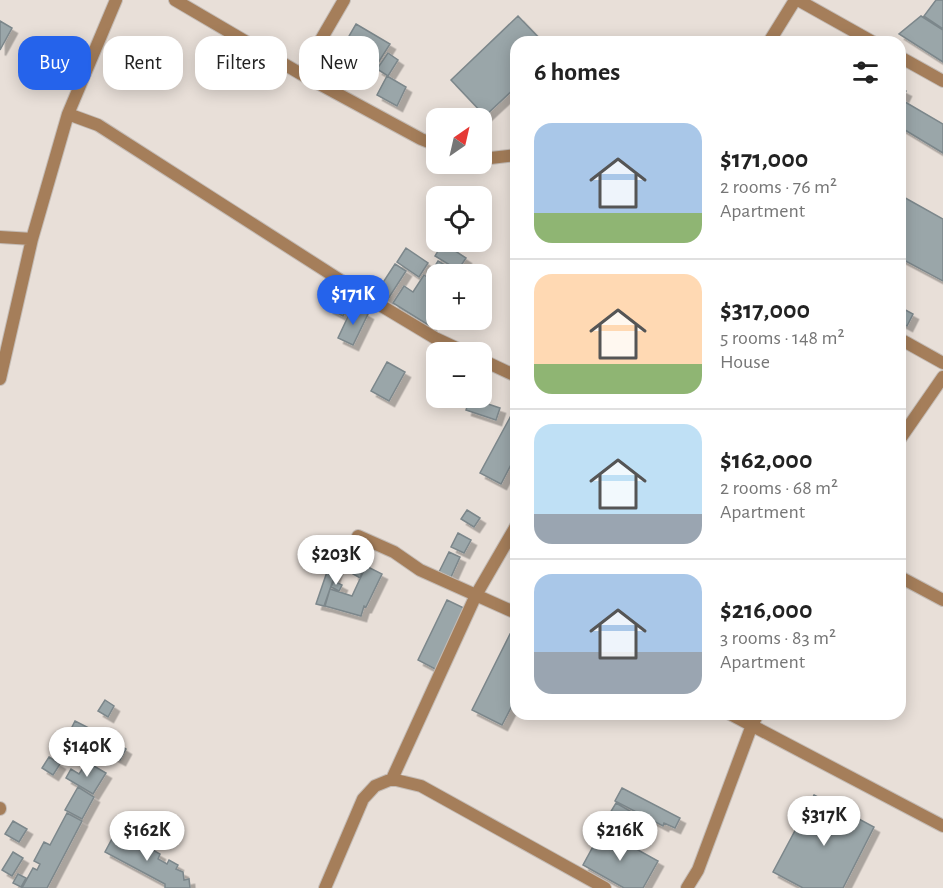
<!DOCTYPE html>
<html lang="en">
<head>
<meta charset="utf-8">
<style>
  body { margin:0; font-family:"Alegreya Sans",sans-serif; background:#f6f6f6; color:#222; height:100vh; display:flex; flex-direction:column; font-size:22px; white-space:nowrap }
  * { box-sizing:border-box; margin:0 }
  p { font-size:20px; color:#767676 }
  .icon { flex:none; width:33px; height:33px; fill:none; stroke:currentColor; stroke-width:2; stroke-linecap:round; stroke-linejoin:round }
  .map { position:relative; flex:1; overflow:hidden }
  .side { position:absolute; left:510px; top:36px; width:396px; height:684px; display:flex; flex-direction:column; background:#fff; border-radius:18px; box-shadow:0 3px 15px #0003 }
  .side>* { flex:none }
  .top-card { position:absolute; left:18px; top:36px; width:402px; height:54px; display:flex; gap:12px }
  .needle { width:39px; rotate:34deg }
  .controls { position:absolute; left:426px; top:108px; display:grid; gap:12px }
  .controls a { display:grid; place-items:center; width:66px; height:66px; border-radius:12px; background:#fff; box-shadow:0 3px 15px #0003; font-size:30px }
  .price { position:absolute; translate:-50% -51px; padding:0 14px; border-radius:21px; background:#fff; color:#222; font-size:20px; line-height:39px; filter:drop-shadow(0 2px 3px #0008) }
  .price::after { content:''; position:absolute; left:50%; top:36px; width:18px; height:14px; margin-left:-9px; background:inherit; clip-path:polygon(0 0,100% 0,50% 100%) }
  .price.current { background:#2563eb; color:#fff }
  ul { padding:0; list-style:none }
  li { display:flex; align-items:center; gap:18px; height:150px; padding:0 24px }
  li+li { border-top:2px solid #e0e0e0 }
  li span { display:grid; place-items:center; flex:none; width:168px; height:120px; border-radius:18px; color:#555 }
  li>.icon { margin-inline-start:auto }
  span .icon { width:72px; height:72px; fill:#fffc; stroke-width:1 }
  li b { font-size:26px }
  h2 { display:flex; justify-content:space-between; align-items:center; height:72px; padding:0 24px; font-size:26px }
  .chip { padding:0 21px; border-radius:18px; background:#fff; box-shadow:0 3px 15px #0003; font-size:21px; line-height:54px }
  .chip.current { background:#2563eb; color:#fff }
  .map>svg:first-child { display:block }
  .building { fill:#9aa6a9; stroke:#7c878b; stroke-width:1.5; filter:url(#shadow) }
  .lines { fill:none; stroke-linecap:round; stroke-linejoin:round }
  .street-casing { stroke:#c4bcb6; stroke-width:14 }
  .street { stroke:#a57e5a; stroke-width:12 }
</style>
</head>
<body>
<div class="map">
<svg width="943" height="888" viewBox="0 0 943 888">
  <defs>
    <filter id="shadow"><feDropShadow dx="5.5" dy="5.5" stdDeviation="0" flood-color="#0004"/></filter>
  </defs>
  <rect width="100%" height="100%" fill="#e8dfd8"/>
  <!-- building -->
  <path class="building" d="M936,0H943V29L924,16Z
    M518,16L543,42H516V87L485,116L451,80Z
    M921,16L943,30V62L899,34Z
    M0,21L12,28L0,50Z
    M356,24L390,44L378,63L345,43Z
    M355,50L374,63L369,71L349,59Z
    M388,53L398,60L388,76L377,69Z
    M329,65L337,70L328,85L319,80Z
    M387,76L406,87L397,106L377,95Z
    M900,88L906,91L902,99L900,97Z
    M900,99L943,124V153L900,127Z
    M900,195L943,219V281L900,258Z
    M443,243L466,258L458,270L435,256Z
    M406,248L428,263L419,277L397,262Z
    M438,261L460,274H436V277L430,274Z
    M395,264L406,271L388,299L381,294L386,287L382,284Z
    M424,275L436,283V316L430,326L393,303L404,286L413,292Z
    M337,291L352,298L343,316L328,308Z
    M353,306L368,314L353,345L338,338Z
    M900,307L913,314L907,326L900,322Z
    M387,362L405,372L389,401L371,391Z
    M470,398L500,408L496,420L466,410Z
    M513,412L516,413V455L501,484L480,473Z
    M467,510L480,518L474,527L461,519Z
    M458,533L471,540L464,553L451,547Z
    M449,552L460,557L451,577L439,572Z
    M358,563L365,566L360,578L353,574Z
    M329,566L337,569L324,606L316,604Z
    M366,566L382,574L366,607L364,606L361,616L325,606L330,589L352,596Z
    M334,581L342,585L339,591L331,587Z
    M447,600L466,609L437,670L418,660Z
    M510,634L516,637V698L502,725L472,710Z
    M105,700L114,706L108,717L98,711Z
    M75,721L89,728L83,740L69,733Z
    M102,735L113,742L106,754L95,747Z
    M116,743L126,749L120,760L109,754Z
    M49,757L60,764L53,775L42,768Z
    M87,762L106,773L93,794L66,778L71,769L79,774Z
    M78,787L94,797L82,819L65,810Z
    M622,788L680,818L675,828L664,823L663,826L615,801Z
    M814,795L874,827L843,888H803L773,872Z
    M616,803L637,815L622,840L601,828Z
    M67,813L82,821L47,888H22L33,868L37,870L40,864L34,861L44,842L50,845Z
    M13,821L27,829L19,842L5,834Z
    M602,830L658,861L643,888H624L583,865Z
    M121,834L136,842L134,846L143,851L146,846L160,854L158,859L167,864L169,860L178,865L176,869L183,872L184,880L189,879L190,888H165V884L105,852L114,835L119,838Z
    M13,852L23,858L12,876L2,870Z
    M18,874L26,878L21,887L13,883Z"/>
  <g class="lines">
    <!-- street casing -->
    <g class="street-casing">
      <path id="street" d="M175,0L301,74L421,139L436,145
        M798,0L873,42
        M769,42L795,0
        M900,57L943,81
        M301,74L344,0
        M68,114L98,125L365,296L435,338L465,352
        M482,159L516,155
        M0,237L32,239
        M900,339L943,363
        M482,360L516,376
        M0,379L32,239L68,114L116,0
        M900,439L943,377
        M358,536L394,552L420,570L516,613
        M900,577L943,600
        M730,714L943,826
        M392,779L476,595L516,526
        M0,809V808
        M325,888L363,799L375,786L392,779L421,786L605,888
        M687,888L698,870L752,725L758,714"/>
    </g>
    <!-- street -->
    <use href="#street" class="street"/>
  </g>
</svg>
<div class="controls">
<a><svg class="needle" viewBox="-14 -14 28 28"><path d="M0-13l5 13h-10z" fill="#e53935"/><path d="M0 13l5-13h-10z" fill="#767676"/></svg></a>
<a><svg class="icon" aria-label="locate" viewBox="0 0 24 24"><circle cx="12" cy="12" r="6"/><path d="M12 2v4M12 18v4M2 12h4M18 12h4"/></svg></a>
<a>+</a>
<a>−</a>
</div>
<b class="price current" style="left:353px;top:326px">$171K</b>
<b class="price" style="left:336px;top:586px">$203K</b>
<b class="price" style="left:87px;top:778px">$140K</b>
<b class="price" style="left:824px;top:847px">$317K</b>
<b class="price" style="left:147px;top:862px">$162K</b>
<b class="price" style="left:620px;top:862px">$216K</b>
<div class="top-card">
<a class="chip current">Buy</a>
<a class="chip">Rent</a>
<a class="chip">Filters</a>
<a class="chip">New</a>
</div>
<section class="side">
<h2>6 homes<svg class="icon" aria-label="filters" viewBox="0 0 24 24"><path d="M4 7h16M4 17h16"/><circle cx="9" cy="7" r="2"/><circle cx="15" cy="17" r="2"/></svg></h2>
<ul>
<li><span style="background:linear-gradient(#a9c7e8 75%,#8fb573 0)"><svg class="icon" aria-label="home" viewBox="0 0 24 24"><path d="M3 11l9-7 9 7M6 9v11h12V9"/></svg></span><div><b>$171,000</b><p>2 rooms · 76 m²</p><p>Apartment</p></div></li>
<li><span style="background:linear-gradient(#ffd9b3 75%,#8fb573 0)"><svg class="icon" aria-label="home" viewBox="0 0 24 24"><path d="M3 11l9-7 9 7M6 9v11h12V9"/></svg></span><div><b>$317,000</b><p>5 rooms · 148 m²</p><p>House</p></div></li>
<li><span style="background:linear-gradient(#bfe0f5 75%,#9aa5b1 0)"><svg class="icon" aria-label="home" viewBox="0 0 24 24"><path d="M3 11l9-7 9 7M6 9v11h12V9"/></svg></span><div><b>$162,000</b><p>2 rooms · 68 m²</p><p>Apartment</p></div></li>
<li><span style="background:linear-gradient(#a9c7e8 65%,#9aa5b1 0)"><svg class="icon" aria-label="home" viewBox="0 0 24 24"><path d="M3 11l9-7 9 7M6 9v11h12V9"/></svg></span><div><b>$216,000</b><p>3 rooms · 83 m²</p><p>Apartment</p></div></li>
</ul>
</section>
</div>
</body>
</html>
